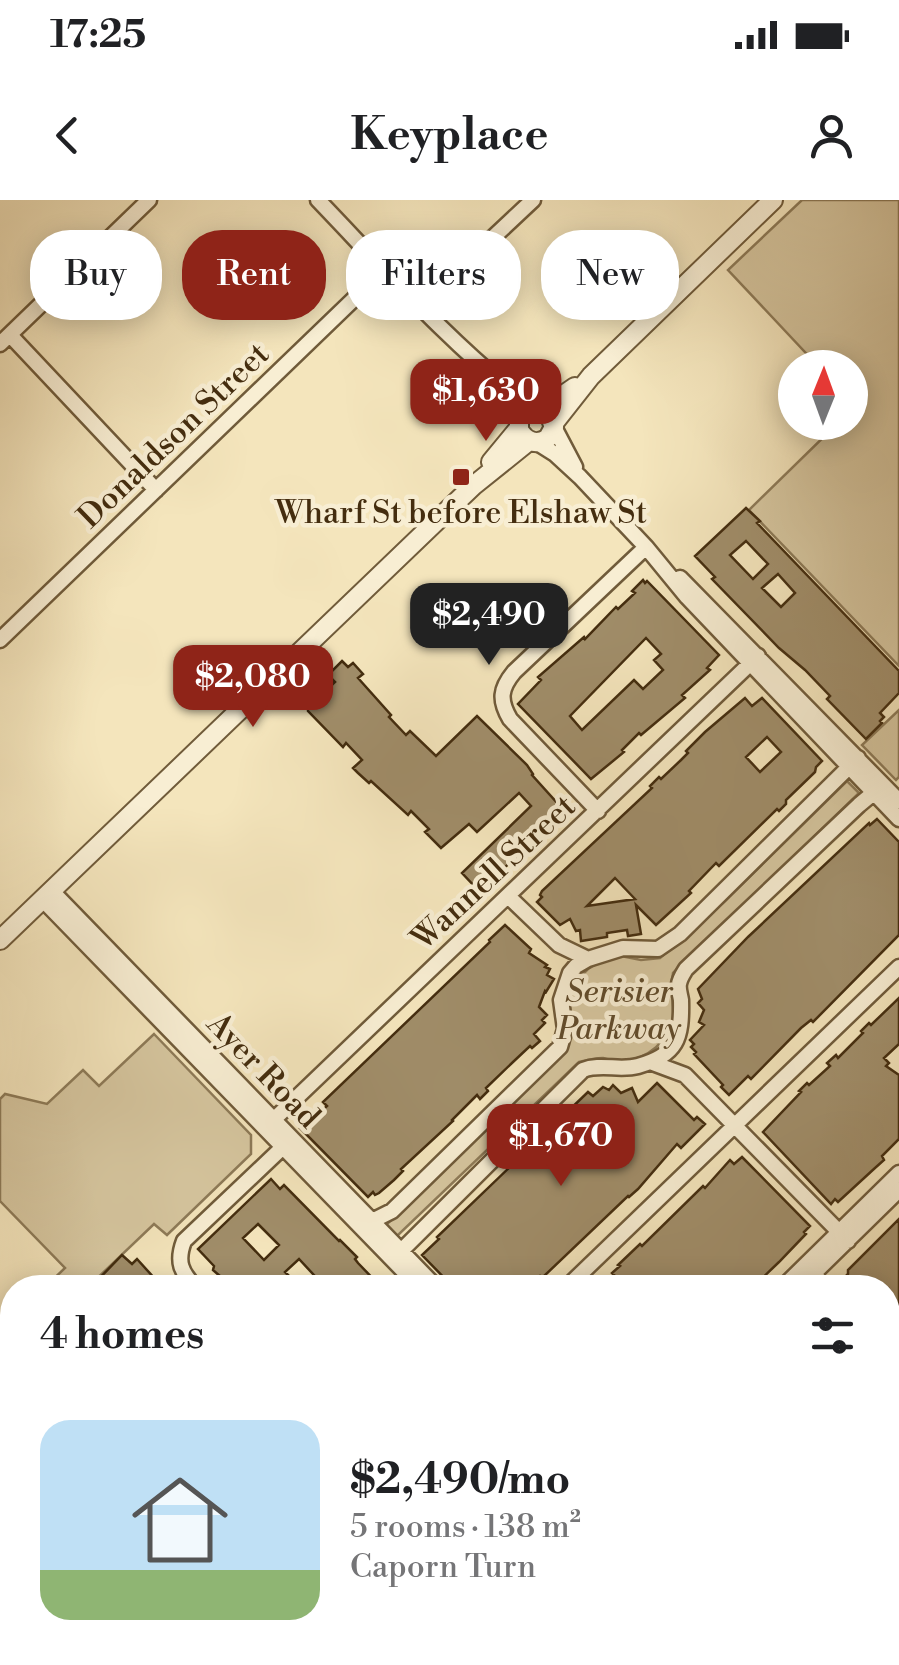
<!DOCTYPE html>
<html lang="en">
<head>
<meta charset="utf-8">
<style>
  body { margin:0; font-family:"Libre Bodoni",serif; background:#f2f2f2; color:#202124; height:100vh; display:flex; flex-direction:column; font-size:38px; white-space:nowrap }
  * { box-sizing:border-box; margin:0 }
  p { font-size:32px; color:#757577 }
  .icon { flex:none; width:55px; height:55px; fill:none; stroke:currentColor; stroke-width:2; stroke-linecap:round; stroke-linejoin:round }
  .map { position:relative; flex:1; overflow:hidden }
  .details { position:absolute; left:0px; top:1075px; width:900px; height:390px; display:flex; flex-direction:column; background:#fff; border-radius:40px 40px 0 0; box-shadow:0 5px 25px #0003 }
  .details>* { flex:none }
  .hud { position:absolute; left:30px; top:30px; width:840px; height:90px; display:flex; gap:20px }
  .needle { width:65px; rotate:1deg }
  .tools { position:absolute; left:778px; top:150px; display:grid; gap:20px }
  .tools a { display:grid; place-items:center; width:90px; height:90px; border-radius:50%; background:#fff; box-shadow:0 5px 25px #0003; font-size:50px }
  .price { position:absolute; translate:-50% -85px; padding:0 22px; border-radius:20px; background:#8f2418; color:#fff; font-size:32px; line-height:65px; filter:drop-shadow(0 2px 5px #0008) }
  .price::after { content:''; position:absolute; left:50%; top:60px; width:30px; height:22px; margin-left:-15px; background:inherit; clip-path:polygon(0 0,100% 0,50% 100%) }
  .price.current { background:#222; color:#fff }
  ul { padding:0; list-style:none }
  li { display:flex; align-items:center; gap:30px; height:250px; padding:0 40px }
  li span { display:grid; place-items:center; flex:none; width:280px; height:200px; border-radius:30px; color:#555 }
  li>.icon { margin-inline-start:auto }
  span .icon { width:120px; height:120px; fill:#fffc; stroke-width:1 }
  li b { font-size:42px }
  h2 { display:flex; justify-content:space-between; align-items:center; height:120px; padding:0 40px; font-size:42px }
  .chip { padding:0 35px; border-radius:40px; background:#fff; box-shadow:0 5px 25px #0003; font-size:35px; line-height:90px }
  .chip.current { background:#8f2418; color:#fff }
  .status { display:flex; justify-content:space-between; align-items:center; height:70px; padding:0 50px; background:#fff; direction:ltr }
  .status svg { height:28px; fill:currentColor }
  header { display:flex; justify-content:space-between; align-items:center; height:130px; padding:0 40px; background:#fff; font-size:45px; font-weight:700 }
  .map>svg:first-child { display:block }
  .green { fill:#d6c69f; stroke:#8d7a57; stroke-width:2.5 }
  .building { fill:#a08d69; stroke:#442d0f; stroke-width:2.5; fill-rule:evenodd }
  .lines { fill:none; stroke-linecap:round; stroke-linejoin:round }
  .minor-casing { stroke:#705b3a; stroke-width:19 }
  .tertiary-casing { stroke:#705b3a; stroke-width:22 }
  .minor { stroke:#f8eed3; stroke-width:14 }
  .tertiary { stroke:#f8eed3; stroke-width:18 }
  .poi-dot { fill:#8f2418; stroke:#f8eed3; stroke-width:4 }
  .labels { text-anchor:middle; stroke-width:9; stroke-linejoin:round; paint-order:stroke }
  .street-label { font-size:32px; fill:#442d0f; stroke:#f8eed3 }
  .poi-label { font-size:32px; fill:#442d0f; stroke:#f8eed3 }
  .park-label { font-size:32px; font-style:italic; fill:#614c2c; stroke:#f8eed3 }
</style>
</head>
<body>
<div class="status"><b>17:25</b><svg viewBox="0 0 49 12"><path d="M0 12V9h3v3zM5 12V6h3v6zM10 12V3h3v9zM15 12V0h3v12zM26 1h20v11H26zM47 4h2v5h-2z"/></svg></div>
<header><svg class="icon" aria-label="back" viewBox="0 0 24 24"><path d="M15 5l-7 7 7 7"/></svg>Keyplace<svg class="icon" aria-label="person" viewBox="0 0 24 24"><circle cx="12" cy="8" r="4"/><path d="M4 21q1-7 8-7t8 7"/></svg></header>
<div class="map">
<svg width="899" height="1465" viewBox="0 0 899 1465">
  <rect width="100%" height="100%" fill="#f4e5bc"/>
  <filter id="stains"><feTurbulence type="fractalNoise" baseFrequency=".002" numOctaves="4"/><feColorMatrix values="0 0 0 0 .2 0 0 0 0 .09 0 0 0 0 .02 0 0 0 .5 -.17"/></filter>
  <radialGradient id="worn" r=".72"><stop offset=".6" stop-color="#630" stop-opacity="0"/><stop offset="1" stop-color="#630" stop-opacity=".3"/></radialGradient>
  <!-- green -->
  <path class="green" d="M802,0H899V466L749,310L838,223L850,222V210L855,206L850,200V168L819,167L728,70Z
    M899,510V577L896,580L862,545Z
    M847,581L859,593L673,773C670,787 673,798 673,813C672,840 646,862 619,861C613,861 608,859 603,858C595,858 587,860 579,862L397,1036L386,1025L567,848L572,830L567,811L569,799L574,783L588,769L605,759L621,756L641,760L660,758L725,701Z
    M154,834L251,935V954L167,1035L154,1024L88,1087L82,1086L80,1087H45L65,1068L0,1001V899L5,894L47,904L83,870L99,886Z"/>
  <!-- building -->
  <path class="building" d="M746,308L760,321L757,323L899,471V493L880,513L884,517L880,521L882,523L866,539L827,499L830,496L805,470L779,448L712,379L715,377L695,356ZM746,341L768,364L753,379L730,355ZM778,374L795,393L781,407L762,388Z
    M643,380L645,383L647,381L719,455L707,468L710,470L682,495L685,498L641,535L639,533L622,550L624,552L591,579L518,504L541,480L538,477L584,437L585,439L616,407L618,409L635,393L632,391ZM646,438L661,454L654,460L663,470L643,489L634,480L582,530L570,516Z
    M342,461L348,467L353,463L363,474L358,478L391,515L389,517L406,535L410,531L436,556L477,516L527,565L533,574L532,575L568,615L541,641L538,637L479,691L462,673L531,606L519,593L477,632L469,624L441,648L425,632L429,629L411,611L408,615L371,581L369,583L358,573L353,568L362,560L346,543L343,547L308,511V508L335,482L328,475Z
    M745,498L752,506L762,498L822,561L816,567L815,572L786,600V604L779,611L777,609L719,666L716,663L689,691L691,693L656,725L636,705L641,734L628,736L627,730L607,733V737L581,741L580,730L576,731L570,719L560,725L537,702L542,697L540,695L542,691L652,588L650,586L659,577L661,579L681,560L688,553L686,551L705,532ZM767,537L781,552L760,572L746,557ZM615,678L635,699L587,706Z
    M877,619L899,642V735L813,822L811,820L801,828L751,879L748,876L729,895L721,887L723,885L694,854L696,852L691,847L694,844L690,840L704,825L699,822L704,810L698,803L702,799L698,789L748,737L869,623L870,625Z
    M505,725L531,749L529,753L547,765L545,767L550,769L547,775L554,779L546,792L545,791L539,807L547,815L542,820L545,823L534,834L540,841L532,848L530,846L513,862L486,888L488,891L480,899L477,895L452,920L453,921L401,969L403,971L394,980L379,993L375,995L373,992L368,997L300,928L308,921L309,923L327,906L323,902L490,742L489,740Z
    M899,798V844L884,858L889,863L886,866L899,875V939L882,956L884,960L875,968L838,1002L835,999L831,1004L763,932L801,892L799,891L807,883L809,885L830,866L827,863L836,855L838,858L863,833L861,831L869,823L871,825Z
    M657,883L694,920L697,917L705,924L681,948L677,944L638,989L629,997L628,996L542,1078L540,1076L528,1088H454L422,1055L439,1039L437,1037L513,964L515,966L541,941L539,939L588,892L593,896L603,887L609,890L613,885L621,893L632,888L638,902Z
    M742,957L810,1026L804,1032L806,1034L803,1037L779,1062L752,1088H603L615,1076L612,1073L620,1066L618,1065L640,1044L642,1046L703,986L705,988L730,960L734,964Z
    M271,979L280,989L284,985L339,1041L340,1040L357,1057L355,1059L358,1063L382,1088H326L299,1059L285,1072L301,1088H232L221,1077L213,1070L214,1066L198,1049ZM258,1024L279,1045L264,1060L243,1038Z
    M899,1019V1130L888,1119V1088H848L841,1081L848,1074V1070Z
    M122,1055L132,1064L137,1059L156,1080L149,1088H90Z
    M888,1180L899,1192V1237L888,1248Z
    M893,1350L899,1357V1432L888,1444V1355Z
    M304,1452H374L379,1458L372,1465H291Z
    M463,1452H521L508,1465H450Z
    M601,1452H672L665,1459L671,1465H612Z"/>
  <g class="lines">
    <!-- minor casing -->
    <g class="minor-casing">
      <path id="minor" d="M318,0C387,72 454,148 533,208
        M420,106L533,0
        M10,135L156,290
        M0,144L149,0
        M498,186L519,220
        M554,227L575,267
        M536,242L555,254L580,277L646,347L687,397L899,619
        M680,378L899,601
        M0,440L385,69
        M598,611L510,519C499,500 500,489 514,472L646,347
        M51,690L437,1088
        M508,696L559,745L588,759
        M42,699L420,1088
        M650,862L685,875L848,1041
        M265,928L758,456
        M364,1029L374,1020L392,1011L560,847L565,829L561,800L570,773L576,766L588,759L623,748L658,749L680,734L858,558
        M393,1059L583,870C600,863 620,871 638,866C677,855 682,839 681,800C680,794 678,789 679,784C680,778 683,774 686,769L859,605L883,585
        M809,1069L827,1088
        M196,1088C181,1072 176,1062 184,1041L283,947
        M566,1088L899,767
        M782,1088L899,973
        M799,1088L899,990
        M888,1149L899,1160
        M888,1308L899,1296
        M0,1322L12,1335
        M0,1338L12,1351
        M151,1452L192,1465
        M186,1452L232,1465
        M116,1465L122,1452
        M397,1465L410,1452
        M413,1465L426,1452
        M726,1465L739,1452"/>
    </g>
    <!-- tertiary casing -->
    <g class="tertiary-casing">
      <path id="tertiary" d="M554,223L591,176L773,0
        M521,233C528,243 538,245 548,238L554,227L549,214
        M491,262L519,228V220L525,212L533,208L543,209L575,187
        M0,740L473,286L529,241"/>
    </g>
    <!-- minor -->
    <use href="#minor" class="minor"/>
    <!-- tertiary -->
    <use href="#tertiary" class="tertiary"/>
  </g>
  <!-- markers -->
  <rect class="poi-dot" x="451" y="267" width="20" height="20" rx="5"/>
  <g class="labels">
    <!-- street labels -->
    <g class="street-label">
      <text transform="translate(173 235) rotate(-44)" y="11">Donaldson Street</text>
      <text transform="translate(493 672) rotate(-43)" y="11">Wannell Street</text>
      <text transform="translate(264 870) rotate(46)" y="11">Ayer Road</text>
    </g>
    <!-- poi labels -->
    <g class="poi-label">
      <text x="461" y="323">Wharf St before Elshaw St</text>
    </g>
    <!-- park labels -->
    <g class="park-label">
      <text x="619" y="802">Serisier<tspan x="619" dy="37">Parkway</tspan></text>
    </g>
  </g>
  <rect width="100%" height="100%" filter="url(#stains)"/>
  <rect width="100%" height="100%" fill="url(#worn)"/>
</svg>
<div class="tools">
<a><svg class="needle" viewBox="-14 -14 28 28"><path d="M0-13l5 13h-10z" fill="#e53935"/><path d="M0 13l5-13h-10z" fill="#757577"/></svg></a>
</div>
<b class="price" style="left:486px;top:244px">$1,630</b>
<b class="price current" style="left:489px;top:468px">$2,490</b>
<b class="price" style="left:253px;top:530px">$2,080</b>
<b class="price" style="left:561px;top:989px">$1,670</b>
<div class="hud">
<a class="chip">Buy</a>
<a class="chip current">Rent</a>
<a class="chip">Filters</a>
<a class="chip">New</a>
</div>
<section class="details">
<h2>4 homes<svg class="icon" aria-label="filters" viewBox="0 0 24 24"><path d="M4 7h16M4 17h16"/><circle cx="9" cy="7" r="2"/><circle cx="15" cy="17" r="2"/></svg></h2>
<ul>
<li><span style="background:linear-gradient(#bfe0f5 75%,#8fb573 0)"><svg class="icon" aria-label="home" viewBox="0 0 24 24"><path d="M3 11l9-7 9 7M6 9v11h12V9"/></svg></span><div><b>$2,490/mo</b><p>5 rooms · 138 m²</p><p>Caporn Turn</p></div></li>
</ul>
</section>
</div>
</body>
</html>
